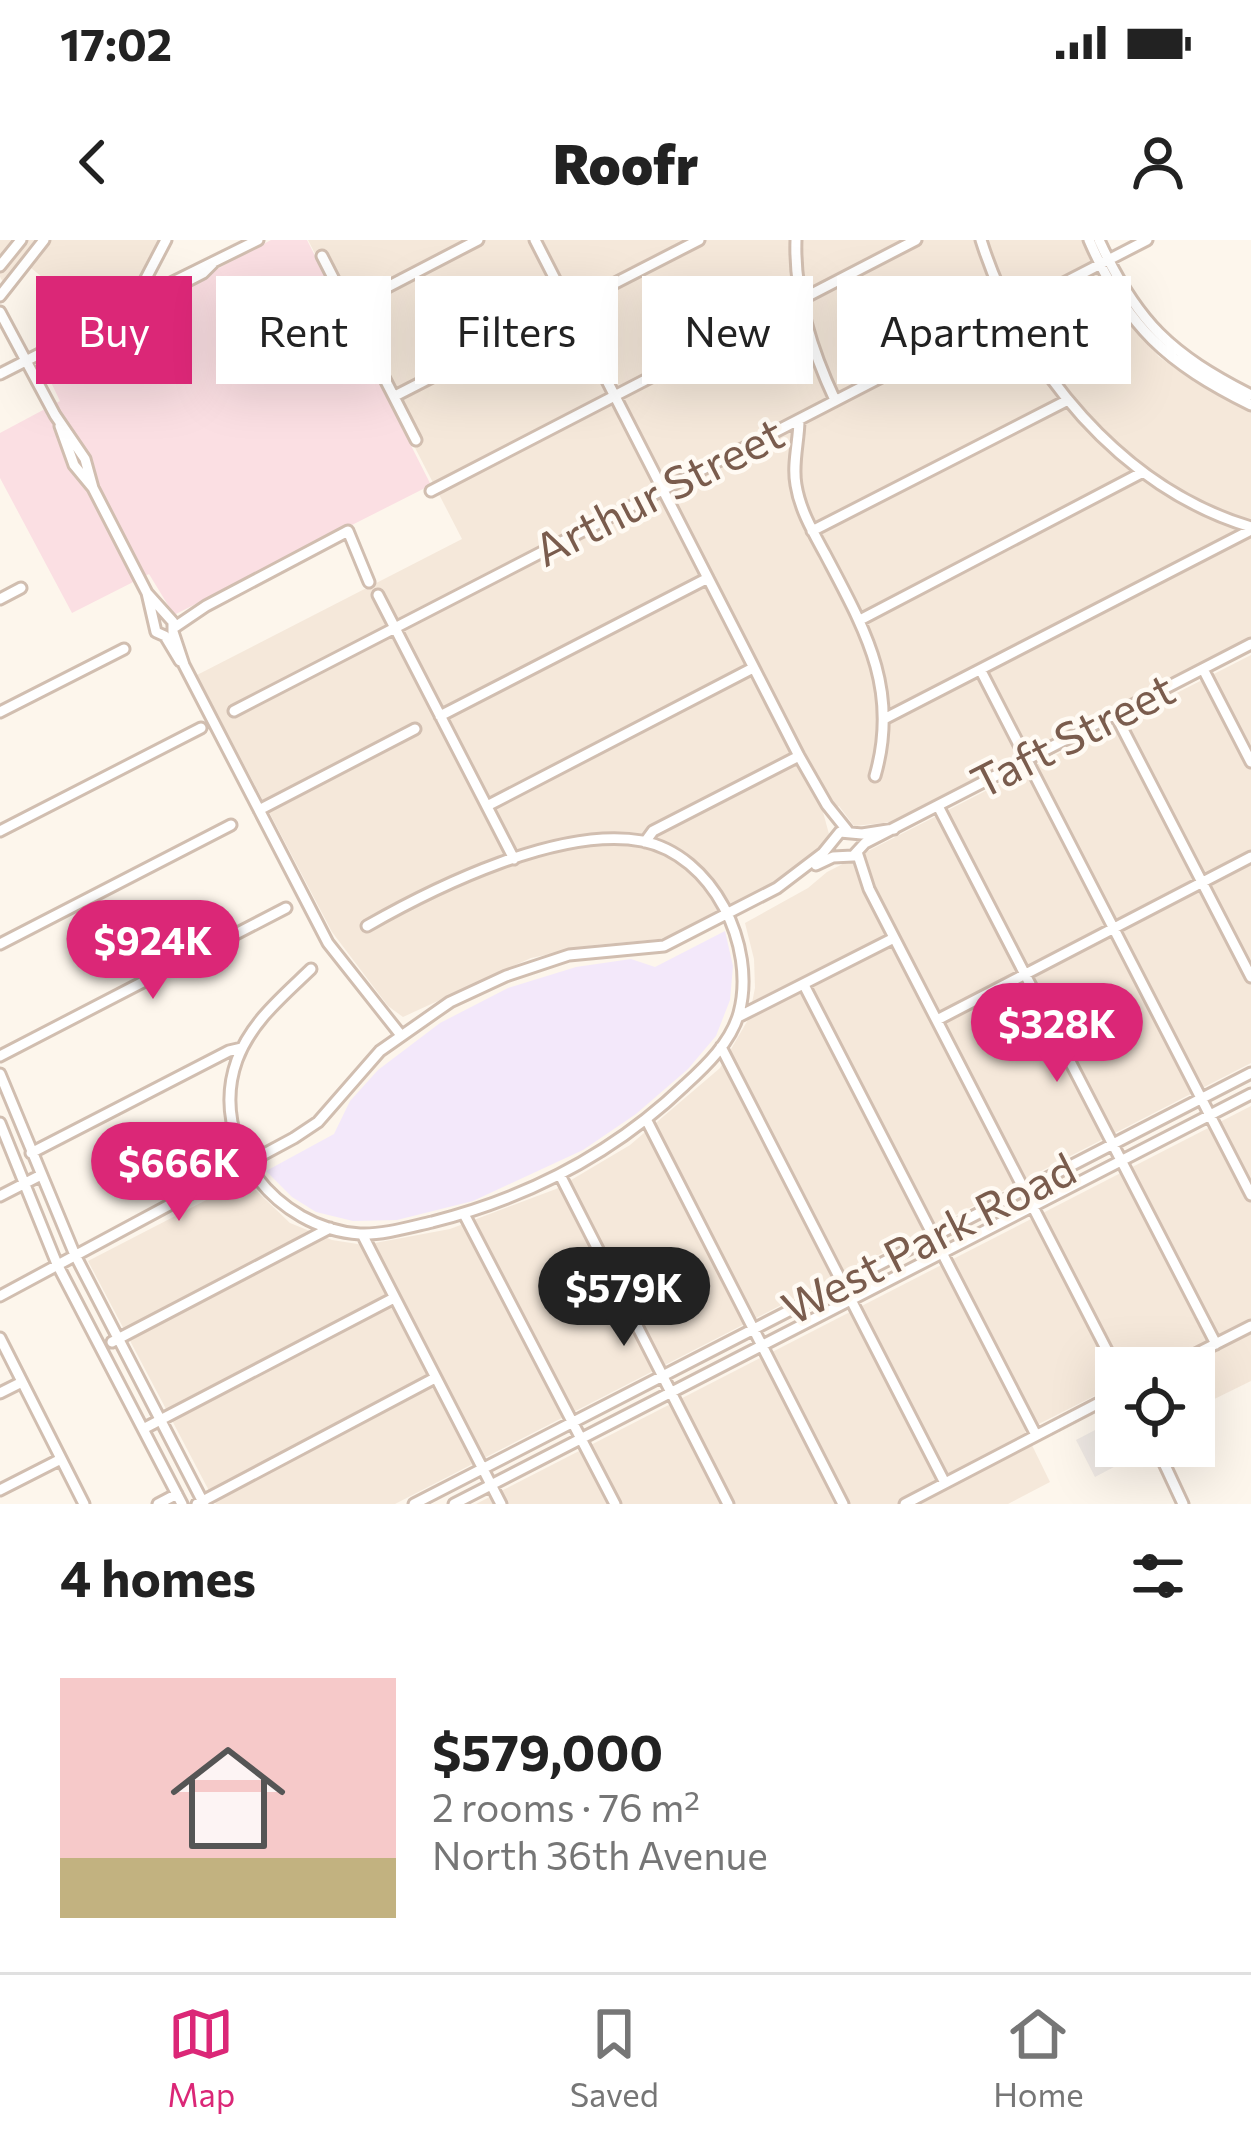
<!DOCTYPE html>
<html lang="en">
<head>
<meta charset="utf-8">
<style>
  body { margin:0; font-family:Commissioner,sans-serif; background:#f6f6f6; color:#222; height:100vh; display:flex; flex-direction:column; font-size:45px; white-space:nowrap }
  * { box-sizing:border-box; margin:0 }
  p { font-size:39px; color:#767676 }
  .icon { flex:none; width:66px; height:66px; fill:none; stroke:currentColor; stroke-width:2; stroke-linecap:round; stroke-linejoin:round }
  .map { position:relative; height:1264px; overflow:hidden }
  .details { display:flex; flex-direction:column; background:#fff; flex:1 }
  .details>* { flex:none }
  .guide { position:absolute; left:36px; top:36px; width:1179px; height:108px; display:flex; gap:24px }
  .fabs { position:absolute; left:1095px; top:1107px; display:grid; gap:24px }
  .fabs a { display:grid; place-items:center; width:120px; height:120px; border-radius:0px; background:#fff; box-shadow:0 12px 48px #0002; font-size:60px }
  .price { position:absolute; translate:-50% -102px; padding:0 27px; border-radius:42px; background:#db2777; color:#fff; font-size:39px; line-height:78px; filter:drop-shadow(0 3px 6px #0008) }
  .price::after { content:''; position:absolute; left:50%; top:72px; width:36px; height:27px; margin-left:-18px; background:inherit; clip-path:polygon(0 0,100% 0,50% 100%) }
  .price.active { background:#222; color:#fff }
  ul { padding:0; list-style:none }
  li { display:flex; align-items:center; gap:36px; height:300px; padding:0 60px }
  li span { display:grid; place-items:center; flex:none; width:336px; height:240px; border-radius:0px; color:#555 }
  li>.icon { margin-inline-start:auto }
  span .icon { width:144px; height:144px; fill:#fffc; stroke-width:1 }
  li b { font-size:51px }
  h2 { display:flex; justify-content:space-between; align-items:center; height:144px; padding:0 60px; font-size:51px }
  .tag { padding:0 42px; border-radius:0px; background:#fff; box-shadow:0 12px 48px #0002; font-size:42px; line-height:108px }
  .tag.active { background:#db2777; color:#fff }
  .status { display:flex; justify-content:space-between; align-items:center; height:84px; padding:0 60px; background:#fff; direction:ltr }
  .status svg { height:33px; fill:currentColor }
  header { display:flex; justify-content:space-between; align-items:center; height:156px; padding:0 60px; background:#fff; font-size:54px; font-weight:800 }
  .dock { display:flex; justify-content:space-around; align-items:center; height:168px; border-top:3px solid #e0e0e0; background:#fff; font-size:33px; color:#767676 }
  .dock a { display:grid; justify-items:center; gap:6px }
  .dock .active { color:#db2777 }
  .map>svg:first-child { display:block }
  .residential { fill:#f5e8da }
  .industrial { fill:#efe9e4 }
  .education { fill:#f3e8fa }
  .medical { fill:#fbdfe3 }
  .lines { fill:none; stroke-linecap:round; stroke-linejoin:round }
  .minor-casing { stroke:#d1beb0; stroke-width:15 }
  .minor { stroke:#fff; stroke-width:9 }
  .labels { text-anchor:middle; stroke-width:9; stroke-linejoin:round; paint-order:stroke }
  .street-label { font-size:45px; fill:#7a5c4d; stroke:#fffaf3 }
</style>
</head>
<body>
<div class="status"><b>17:02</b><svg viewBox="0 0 49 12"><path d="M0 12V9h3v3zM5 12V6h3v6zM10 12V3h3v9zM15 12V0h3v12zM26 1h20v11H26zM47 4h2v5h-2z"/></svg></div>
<header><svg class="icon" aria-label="back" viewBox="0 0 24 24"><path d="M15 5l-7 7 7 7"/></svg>Roofr<svg class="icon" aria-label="person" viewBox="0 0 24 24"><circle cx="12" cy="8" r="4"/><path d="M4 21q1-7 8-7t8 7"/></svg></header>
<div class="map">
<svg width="1251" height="1264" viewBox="0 0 1251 1264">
  <rect width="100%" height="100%" fill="#fdf6ec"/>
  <!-- residential -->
  <path class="residential" d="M0,0H162L137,50L113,62L87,36L69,60L30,27L10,54L0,37Z
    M308,0H1083L1129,80L1158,116L1194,142L1251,170V397L893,582L854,586L839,566L823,572L829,594L820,610L784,637L687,690L659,699L594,705L531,718L403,777L388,766L332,692L197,435L462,299Z
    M1251,415V823L395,1264H216L88,1021L245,940L290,983L332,1000L364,1005L450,989L556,949L630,905L720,828L749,778L755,748L754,719L745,683L808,648L827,632Z
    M1251,866V1141L1194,1169V1128H1116V1145L1025,1191L1050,1242L1008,1264H476Z"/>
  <!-- industrial -->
  <path class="industrial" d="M1116,1179V1206H1139L1142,1212L1095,1237L1076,1200Z"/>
  <!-- education -->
  <path class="education" d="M725,691L733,726L730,760L716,796L688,829L636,874L583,910L473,961L397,980L353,981L316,972L292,957L266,931L334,894L350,861L378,830L440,783L508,748L576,727L631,719L655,727Z"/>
  <!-- medical -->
  <path class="medical" d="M271,0H307L431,245L174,375L149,334L72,373L0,238V193L60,161L44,128L47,120Z"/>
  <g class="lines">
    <!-- minor casing -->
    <g class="minor-casing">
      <path id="minor" d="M535,0L799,516L827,565L847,590
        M796,0C794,55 812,111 835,160
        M981,0C1021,127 1122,249 1251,287
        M1089,0C1127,88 1167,123 1251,165
        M1099,0C1137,83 1171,114 1251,155
        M322,16L416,200
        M0,26L21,0
        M143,55V44L166,0
        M0,56L44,0
        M349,67L478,0
        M0,72L55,175L85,219L93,248L147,353L156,392L165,396L180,421
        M81,96L203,33L213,23
        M0,134L65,101L100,78L258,0
        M395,156L699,0
        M799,180C799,201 792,224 796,245C800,270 813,292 825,314C865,390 900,449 875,536
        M60,186L74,225L93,248
        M431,251L916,0
        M812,291L1068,160
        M147,353L173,382V392L184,425L328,703L400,794
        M378,355L514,619
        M0,359L21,348
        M860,380L1143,232
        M175,387L206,366L348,291L369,342
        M1203,429L1251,522
        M981,431L1251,955
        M234,471L1147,0
        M0,472L124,409
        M1115,474L1251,737
        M440,476L708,338
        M886,478L1251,290
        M487,566L753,428
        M938,566L1216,1104
        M259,570L415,489
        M0,591L201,488
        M645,602L653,591L799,516
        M857,612L869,649L1116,1128
        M816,625L833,617L853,616L865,603L1251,404
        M0,704L231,585
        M311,729C283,756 251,782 237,820C207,903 277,989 360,994C383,995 410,987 432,982C527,958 614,913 685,845C706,826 731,802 739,773C757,706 713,615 642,601C560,586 437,646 367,686
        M804,745L1036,1195
        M738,777L894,698
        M937,780L1251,617
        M721,807L945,1243
        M0,816L286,668
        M0,834L75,1015L204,1264
        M646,879L843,1264
        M0,883L57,1024L182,1264
        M31,913L229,811L242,808
        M560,935L728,1264
        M0,956L41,935
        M464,974L615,1264
        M362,994L501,1264
        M0,1056L294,898L318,882L380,811L450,762L506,736L569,715L664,706L777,648L823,613L840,592L862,594L894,589
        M0,1098L84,1264
        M112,1102L330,988
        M1168,1128L1251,1086
        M0,1153L22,1142
        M143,1189L394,1058
        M1156,1206L1183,1264
        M0,1250L59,1220
        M158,1264L177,1254
        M197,1264L435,1138
        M414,1264L1251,833
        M454,1264L1251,854
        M905,1264L1116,1154"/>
    </g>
    <!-- minor -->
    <use href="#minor" class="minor"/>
  </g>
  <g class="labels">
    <!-- street labels -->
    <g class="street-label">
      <text transform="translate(659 252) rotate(-27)" y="16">Arthur Street</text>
      <text transform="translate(1073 496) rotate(-27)" y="16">Taft Street</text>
      <text transform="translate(929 999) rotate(-27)" y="16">West Park Road</text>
    </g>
  </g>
</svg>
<div class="fabs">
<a><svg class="icon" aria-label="locate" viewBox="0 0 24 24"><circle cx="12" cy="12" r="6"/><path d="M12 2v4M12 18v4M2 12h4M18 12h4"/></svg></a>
</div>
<b class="price" style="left:153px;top:762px">$924K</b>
<b class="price" style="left:1057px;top:845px">$328K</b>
<b class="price" style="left:179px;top:984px">$666K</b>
<b class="price active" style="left:624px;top:1109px">$579K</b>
<div class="guide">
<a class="tag active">Buy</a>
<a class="tag">Rent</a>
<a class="tag">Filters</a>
<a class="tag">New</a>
<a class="tag">Apartment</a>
</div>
</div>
<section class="details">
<h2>4 homes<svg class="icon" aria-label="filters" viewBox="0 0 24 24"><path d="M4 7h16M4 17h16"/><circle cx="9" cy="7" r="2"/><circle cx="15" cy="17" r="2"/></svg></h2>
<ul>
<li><span style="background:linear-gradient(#f6c9c9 75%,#c2b280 0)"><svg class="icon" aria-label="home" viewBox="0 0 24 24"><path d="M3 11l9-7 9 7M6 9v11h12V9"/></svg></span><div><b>$579,000</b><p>2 rooms · 76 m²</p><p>North 36th Avenue</p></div></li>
</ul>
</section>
<nav class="dock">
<a class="active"><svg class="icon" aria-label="map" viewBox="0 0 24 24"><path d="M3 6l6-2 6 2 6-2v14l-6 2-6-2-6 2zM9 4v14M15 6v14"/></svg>Map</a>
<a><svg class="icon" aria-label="saved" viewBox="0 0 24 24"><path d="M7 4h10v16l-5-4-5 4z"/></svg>Saved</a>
<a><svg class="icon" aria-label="home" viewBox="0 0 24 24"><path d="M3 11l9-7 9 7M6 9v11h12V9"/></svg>Home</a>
</nav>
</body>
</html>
